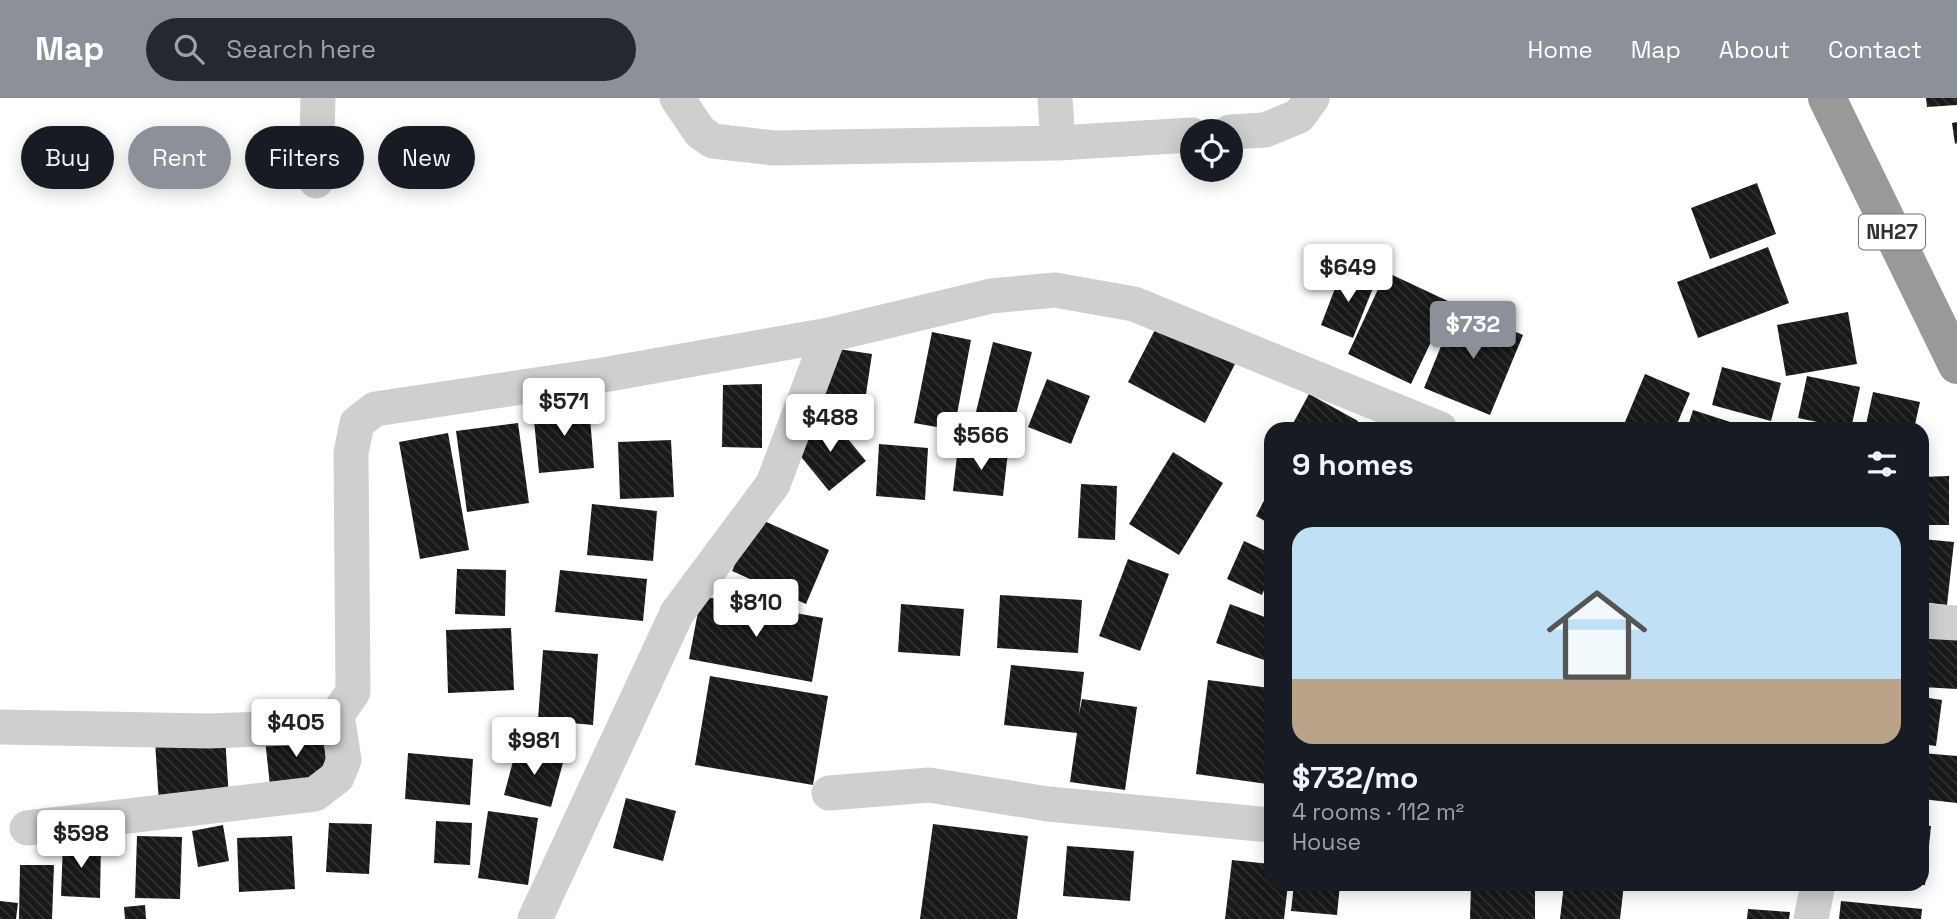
<!DOCTYPE html>
<html lang="en">
<head>
<meta charset="utf-8">
<style>
  body { margin:0; font-family:"Space Grotesk",sans-serif; background:#242831; color:#f1f3f6; height:100vh; display:flex; flex-direction:column; font-size:26px; white-space:nowrap }
  * { box-sizing:border-box; margin:0 }
  p { font-size:23px; color:#9ea1a6 }
  .icon { flex:none; width:38px; height:38px; fill:none; stroke:currentColor; stroke-width:2; stroke-linecap:round; stroke-linejoin:round }
  .map { position:relative; flex:1; overflow:hidden }
  .panel { position:absolute; left:1264px; top:324px; width:665px; height:469px; display:flex; flex-direction:column; background:#171b24; border-radius:21px; box-shadow:0 4px 18px #0003 }
  .panel>* { flex:none }
  .banner { position:absolute; left:21px; top:28px; width:665px; height:63px; display:flex; gap:14px }
  .buttons { position:absolute; left:1180px; top:21px; display:grid; gap:14px }
  .buttons a { display:grid; place-items:center; width:63px; height:63px; border-radius:50%; background:#171b24; box-shadow:0 4px 18px #0003; font-size:35px }
  .price { position:absolute; translate:-50% -60px; padding:0 16px; border-radius:7px; background:#fff; color:#222; font-size:23px; line-height:46px; filter:drop-shadow(0 2px 4px #0008) }
  .price::after { content:''; position:absolute; left:50%; top:42px; width:21px; height:16px; margin-left:-10px; background:inherit; clip-path:polygon(0 0,100% 0,50% 100%) }
  .price.selected { background:#8c9099; color:#fff }
  ul { padding:0; list-style:none }
  li { display:grid; align-content:center; gap:14px; height:371px; padding:0 28px }
  li span { display:grid; place-items:center; height:217px; border-radius:21px; color:#555 }
  li>.icon { margin-inline-start:auto }
  span .icon { width:126px; height:126px; fill:#fffc; stroke-width:1 }
  li b { font-size:30px }
  h2 { display:flex; justify-content:space-between; align-items:center; height:84px; padding:0 28px; font-size:30px }
  .tag { padding:0 24px; border-radius:32px; background:#171b24; box-shadow:0 4px 18px #0003; font-size:24px; line-height:63px }
  .tag.selected { background:#8c9099; color:#fff }
  header { display:flex; align-items:center; gap:42px; box-sizing:border-box; height:98px; padding:0 35px; background:#8c9099; color:#fff }
  header strong { font-size:33px }
  nav { display:flex; gap:38px; margin-inline-start:auto; font-size:24px }
  .search { width:490px; height:63px; background:#242831; display:flex; align-items:center; gap:18px; box-sizing:border-box; padding:0 24px; border-radius:38px; color:#9ea1a6; font-size:26px }
  .map>svg:first-child { display:block }
  .building { fill:url(#building-back-hatch) }
  .lines { fill:none; stroke-linecap:round; stroke-linejoin:round }
  .minor { stroke:#cfcfcf; stroke-width:35 }
  .highway { stroke:#999; stroke-width:38 }
  .labels { text-anchor:middle; stroke-width:7; stroke-linejoin:round; paint-order:stroke }
  .shield { fill:#fff; stroke:#707070; stroke-width:2 }
  .shield-label { font-size:21px; font-weight:bold; fill:#323232 }
</style>
</head>
<body>
<header>
<strong>Map</strong>
<div class="search"><svg class="icon" aria-label="search" viewBox="0 0 24 24"><circle cx="10" cy="10" r="6"/><path d="M15 15l6 6"/></svg>Search here</div>
<nav><a>Home</a><a>Map</a><a>About</a><a>Contact</a></nav>
</header>
<div class="map">
<svg width="1957" height="821" viewBox="0 0 1957 821">
  <defs>
    <pattern id="building-back-hatch" width="6" height="6" patternUnits="userSpaceOnUse" patternTransform="scale(1.75)"><rect width="6" height="6" fill="#191919"/><path d="M-1 5l2 2M0 0l6 6M5-1l2 2" fill="none" stroke="#323232"/></pattern>
  </defs>
  <rect width="100%" height="100%" fill="#fff"/>
  <!-- building -->
  <path class="building" d="M1926,0H1957V7L1927,9Z
    M1957,24V45L1955,46L1952,25Z
    M1757,85L1776,136L1710,161L1691,110Z
    M1768,149L1789,205L1698,240L1677,184Z
    M1342,172L1375,185L1353,240L1321,227Z
    M1386,174L1450,204L1411,286L1348,256Z
    M1457,209L1523,237L1490,317L1424,290Z
    M1848,214L1857,266L1786,278L1777,227Z
    M1158,226L1235,266L1205,325L1128,284Z
    M932,234L971,242L954,332L914,325Z
    M993,244L1032,254L1013,328L975,318Z
    M825,249L872,256L863,316L816,309Z
    M1722,269L1781,285L1771,323L1712,307Z
    M1645,276L1690,295L1675,331H1622Z
    M1807,278L1860,289L1851,331L1798,320Z
    M1047,281L1090,298L1071,346L1028,329Z
    M762,286V350L722,349L723,287Z
    M1873,294L1920,304L1914,331H1865Z
    M1309,296L1358,323L1354,331H1290Z
    M589,306L594,370L539,375L533,311Z
    M1693,312L1749,330V331H1687Z
    M830,319L866,363L829,393L793,349Z
    M518,325L529,405L467,414L456,333Z
    M448,335L469,452L420,461L399,344Z
    M671,342L674,399L620,401L618,344Z
    M879,346L928,350L925,402L876,398Z
    M958,349L1008,354L1003,398L953,393Z
    M1173,354L1223,385L1179,457L1129,426Z
    M1949,378V427H1922V379Z
    M1081,386L1117,388L1115,442L1078,440Z
    M1270,391V426L1256,418Z
    M592,406L657,413L653,463L587,457Z
    M755,419L829,452L806,506L732,473Z
    M1922,441L1954,444L1947,507L1922,504Z
    M1244,443L1270,455V477L1262,497L1227,481Z
    M1128,461L1169,476L1140,553L1099,538Z
    M457,471L506,472L505,518L455,516Z
    M560,472L647,481L643,523L555,514Z
    M1000,497L1082,502L1078,555L997,550Z
    M701,498L823,520L812,584L689,561Z
    M901,506L964,511L960,558L898,554Z
    M1230,506L1270,521V554L1267,563L1216,545Z
    M511,530L514,592L448,595L446,532Z
    M1923,530L1957,532V591L1922,589Z
    M543,552L598,556L593,627L538,622Z
    M1011,567L1084,574L1079,616L1082,601L1137,609L1125,692L1070,684L1077,635L1004,627Z
    M710,578L828,598L813,687L695,667Z
    M1208,582L1270,590V664L1267,686L1196,676Z
    M1922,599L1942,602L1936,648L1922,646Z
    M323,635L328,681L270,688L265,641Z
    M225,638L229,701L159,706L155,643Z
    M517,648L564,661L551,709L504,697Z
    M408,655L473,661L470,707L405,701Z
    M1922,655L1957,658V705L1922,701Z
    M626,700L676,713L663,763L613,750Z
    M488,713L538,720L528,787L478,780Z
    M436,723L472,725L470,767L434,765Z
    M329,725L372,726L369,776L326,774Z
    M933,726L1028,738L1017,821H920Z
    M223,727L229,763L198,769L192,733Z
    M1922,727L1931,728L1925,787H1922Z
    M137,738L182,739L180,801L135,800Z
    M292,738L295,791L239,794L237,740Z
    M63,744H101L100,800L61,798Z
    M1067,748L1134,753L1130,803L1063,798Z
    M1232,762L1270,766V786H1288L1284,821H1225Z
    M20,767H54L52,821H19Z
    M1294,786H1340L1337,817L1291,813Z
    M1471,786H1535V821H1470Z
    M1564,786H1624L1620,821H1560Z
    M0,803L18,805L16,821H0Z
    M1841,803L1922,811L1921,821H1839Z
    M145,807L146,821H125L124,809Z
    M1748,811L1790,814L1789,821H1747Z"/>
  <g class="lines">
    <!-- minor -->
    <path class="minor" d="M677,0L700,34L713,43L773,50L1058,45L1192,37
      M1055,0L1058,45
      M1230,34L1265,32L1299,18L1312,0
      M316,83L318,0
      M1922,523L1957,525
      M0,629L208,633L316,629L337,617L353,594L351,355L357,325L375,311L603,277L829,237L991,198L1055,192L1134,206L1440,331
      M829,695L929,687L1048,706L1270,727
      M27,730L315,696L337,679L344,662L337,617
      M535,821L677,515L773,386L829,237
      M1811,821L1818,786"/>
    <!-- highway -->
    <path class="highway" d="M1827,0L1957,267"/>
  </g>
  <g class="labels">
    <!-- shield labels -->
    <rect class="shield" x="1859" y="116.5" width="66" height="35" rx="5"/>
    <g class="shield-label">
      <text x="1892" y="141">NH27</text>
    </g>
  </g>
</svg>
<div class="buttons">
<a><svg class="icon" aria-label="locate" viewBox="0 0 24 24"><circle cx="12" cy="12" r="6"/><path d="M12 2v4M12 18v4M2 12h4M18 12h4"/></svg></a>
</div>
<b class="price" style="left:1348px;top:206px">$649</b>
<b class="price selected" style="left:1473px;top:263px">$732</b>
<b class="price" style="left:564px;top:340px">$571</b>
<b class="price" style="left:830px;top:356px">$488</b>
<b class="price" style="left:981px;top:374px">$566</b>
<b class="price" style="left:756px;top:541px">$810</b>
<b class="price" style="left:296px;top:661px">$405</b>
<b class="price" style="left:534px;top:679px">$981</b>
<b class="price" style="left:81px;top:772px">$598</b>
<div class="banner">
<a class="tag">Buy</a>
<a class="tag selected">Rent</a>
<a class="tag">Filters</a>
<a class="tag">New</a>
</div>
<section class="panel">
<h2>9 homes<svg class="icon" aria-label="filters" viewBox="0 0 24 24"><path d="M4 7h16M4 17h16"/><circle cx="9" cy="7" r="2"/><circle cx="15" cy="17" r="2"/></svg></h2>
<ul>
<li><span style="background:linear-gradient(#bfe0f5 70%,#b9a48a 0)"><svg class="icon" aria-label="home" viewBox="0 0 24 24"><path d="M3 11l9-7 9 7M6 9v11h12V9"/></svg></span><div><b>$732/mo</b><p>4 rooms · 112 m²</p><p>House</p></div></li>
</ul>
</section>
</div>
</body>
</html>
